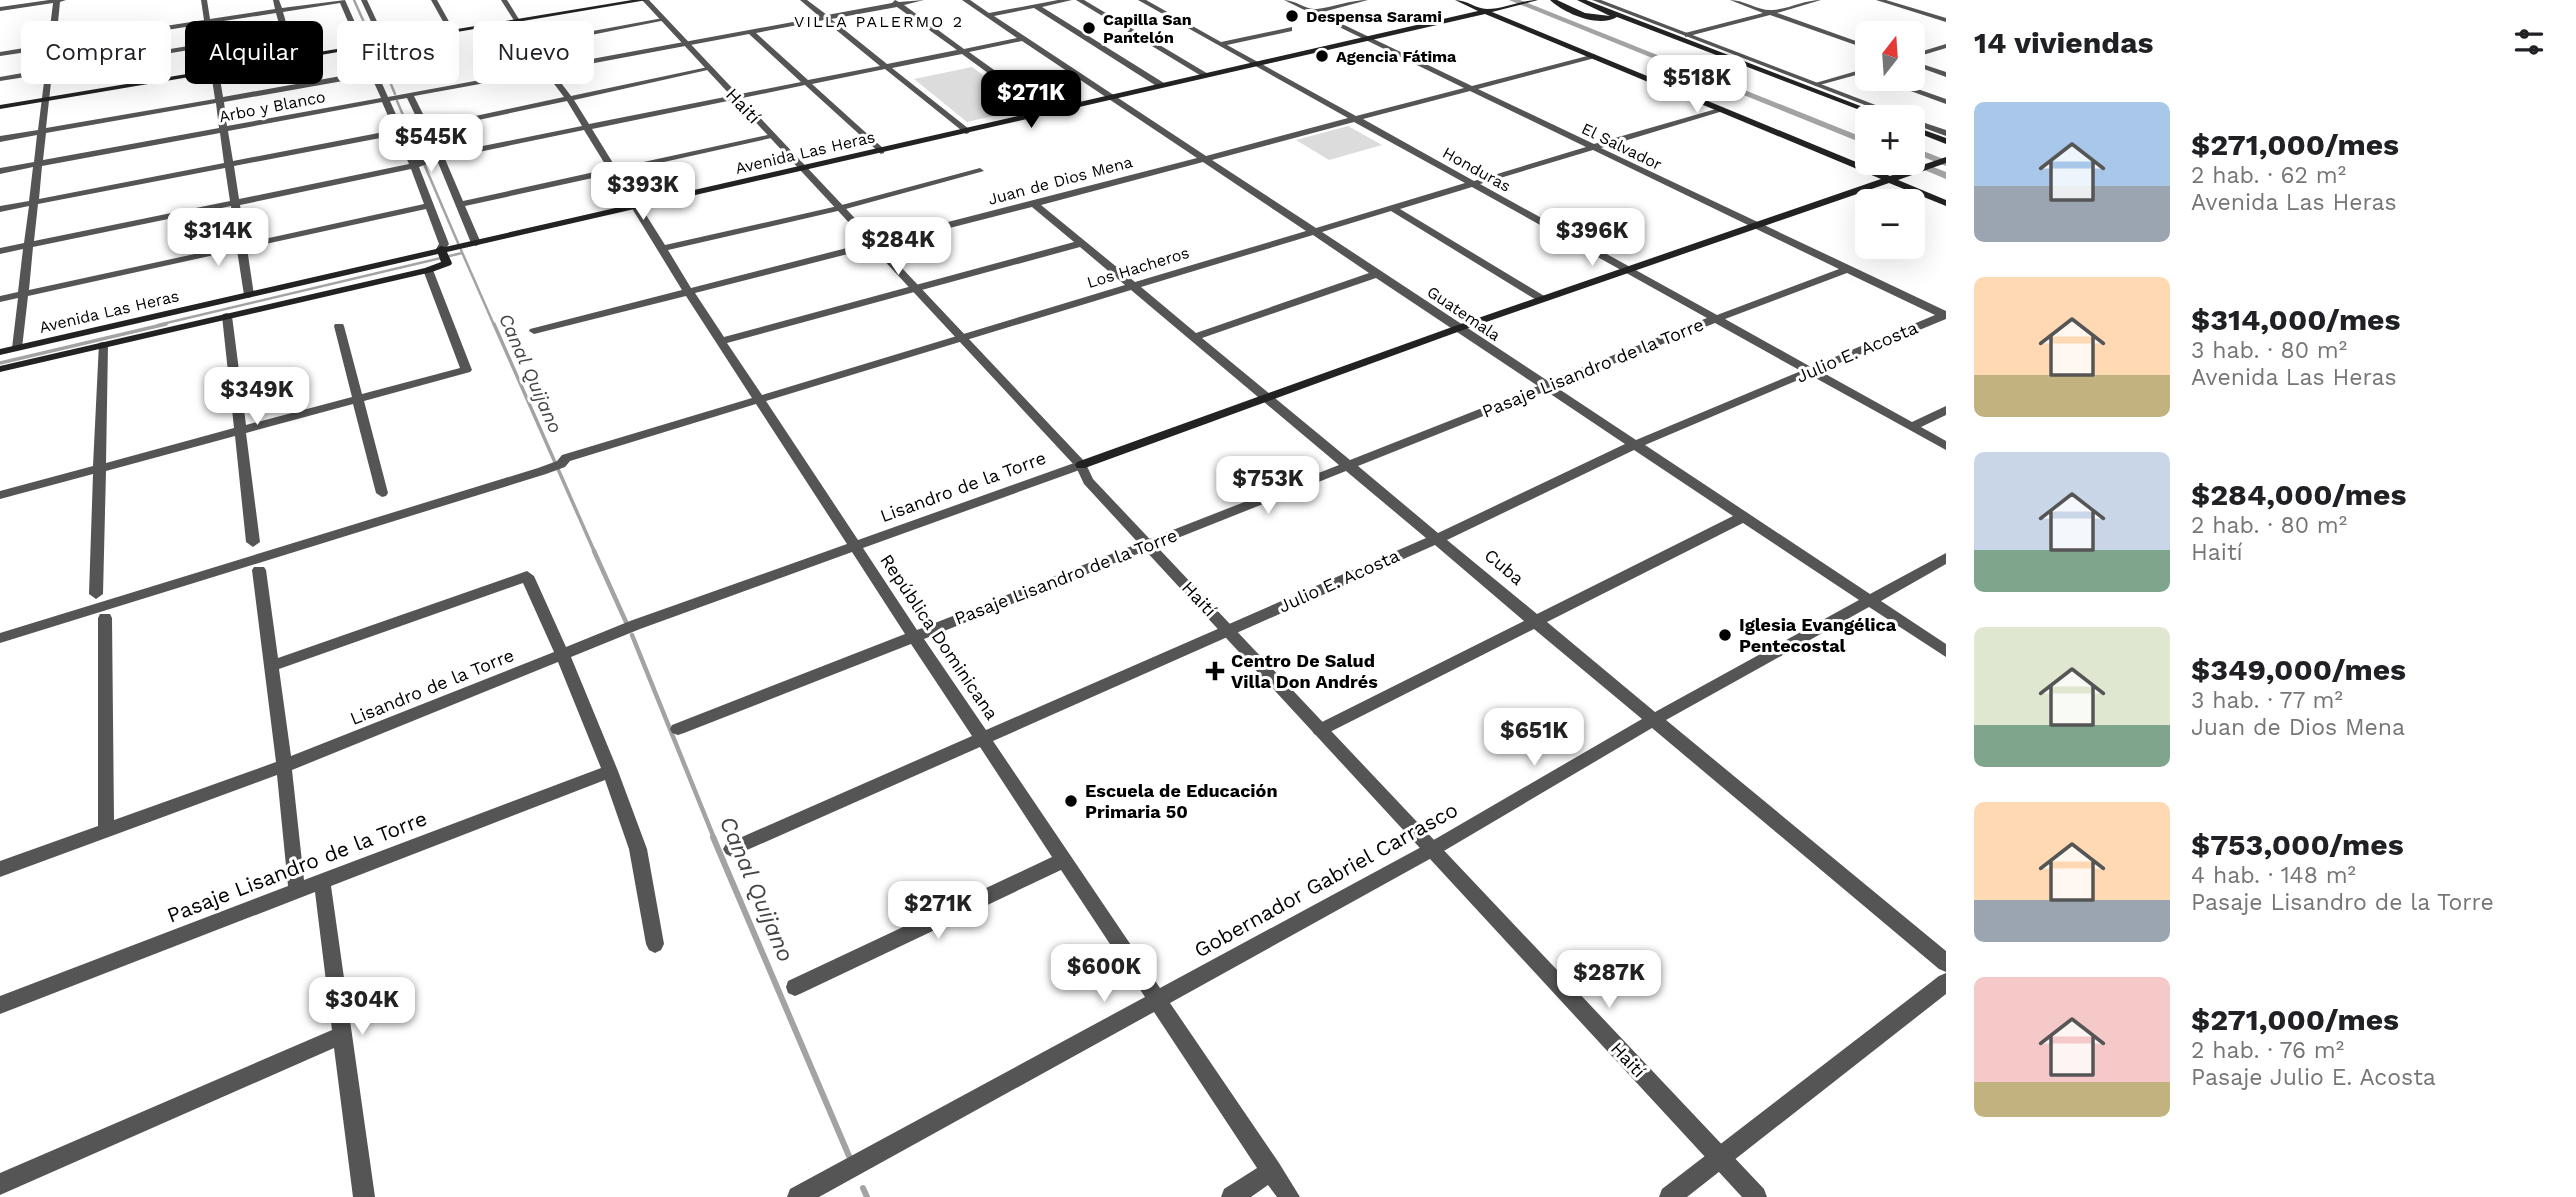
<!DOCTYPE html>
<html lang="es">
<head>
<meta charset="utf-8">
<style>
  body { margin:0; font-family:"Work Sans",sans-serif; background:#f6f6f6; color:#202124; height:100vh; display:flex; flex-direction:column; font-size:26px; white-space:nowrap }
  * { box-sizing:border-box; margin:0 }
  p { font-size:23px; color:#757577 }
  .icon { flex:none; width:38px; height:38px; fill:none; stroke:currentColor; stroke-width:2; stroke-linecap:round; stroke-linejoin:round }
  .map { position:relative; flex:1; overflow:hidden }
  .drawer { display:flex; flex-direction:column; background:#fff; width:630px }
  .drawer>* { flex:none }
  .banner { position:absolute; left:21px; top:21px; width:665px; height:63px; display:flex; gap:14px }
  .needle { width:46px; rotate:17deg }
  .controls { position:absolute; left:1855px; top:21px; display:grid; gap:14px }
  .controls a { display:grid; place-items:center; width:70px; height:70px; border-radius:10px; background:#fff; box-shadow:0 7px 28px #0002; font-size:35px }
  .price { position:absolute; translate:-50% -60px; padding:0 16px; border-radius:14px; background:#fff; color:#222; font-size:23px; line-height:46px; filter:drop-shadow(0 2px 4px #0008) }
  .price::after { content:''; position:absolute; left:50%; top:42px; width:21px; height:16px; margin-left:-10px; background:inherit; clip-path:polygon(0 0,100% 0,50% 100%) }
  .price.active { background:#000; color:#fff }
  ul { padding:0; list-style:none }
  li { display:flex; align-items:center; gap:21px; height:175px; padding:0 28px }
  li span { display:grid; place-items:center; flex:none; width:196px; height:140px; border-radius:10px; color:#555 }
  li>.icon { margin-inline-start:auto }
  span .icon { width:84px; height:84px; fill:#fffc; stroke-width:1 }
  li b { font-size:30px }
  h2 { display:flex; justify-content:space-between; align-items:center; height:84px; padding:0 28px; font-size:30px }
  .tag { padding:0 24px; border-radius:10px; background:#fff; box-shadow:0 7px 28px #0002; font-size:24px; line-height:63px }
  .tag.active { background:#000; color:#fff }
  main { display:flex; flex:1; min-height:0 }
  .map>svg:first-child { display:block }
  .green { fill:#dcdcdc }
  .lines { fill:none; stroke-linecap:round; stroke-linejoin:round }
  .stream-far3 { stroke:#a3a3a3; stroke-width:2.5 }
  .stream-far2 { stroke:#a3a3a3; stroke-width:3.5 }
  .stream-far1 { stroke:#a3a3a3; stroke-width:4.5 }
  .stream { stroke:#a3a3a3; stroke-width:6 }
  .canal { fill:#a3a3a3; fill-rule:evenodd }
  .minor { fill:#555; fill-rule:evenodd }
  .tertiary { fill:#555; fill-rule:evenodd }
  .secondary { fill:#222; fill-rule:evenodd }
  .poi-dot { fill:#000; stroke:#fff; stroke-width:2.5 }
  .labels { text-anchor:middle; stroke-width:6; stroke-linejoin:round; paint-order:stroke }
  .far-poi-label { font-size:16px; font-weight:bold; fill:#000; stroke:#fff; text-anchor:start }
  .far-neighbourhood-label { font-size:16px; letter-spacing:2px; fill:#000; stroke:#fff }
  .far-street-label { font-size:16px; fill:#000; stroke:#fff }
  .street-label { font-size:18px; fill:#000; stroke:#fff }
  .poi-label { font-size:18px; font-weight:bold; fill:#000; stroke:#fff; text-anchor:start }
  .water-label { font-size:19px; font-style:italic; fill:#444; stroke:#fff }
  .near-street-label { font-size:21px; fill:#000; stroke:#fff }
  .near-water-label { font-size:23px; font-style:italic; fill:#444; stroke:#fff }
</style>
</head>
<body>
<main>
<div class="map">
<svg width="1946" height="1197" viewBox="0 0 1946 1197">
  <rect width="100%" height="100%" fill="#fff"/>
  <!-- green -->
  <path class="green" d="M972,67L1028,108L967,122L914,79Z
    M1348,126L1382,145L1329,160L1296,140Z"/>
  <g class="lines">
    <!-- stream-far3 -->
    <path class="stream-far3" d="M354,0L371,38
      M376,48L395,94
      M397,101L458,243
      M461,250L494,325
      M158,325L462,253"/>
    <!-- stream-far2 -->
    <path class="stream-far2" d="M494,324L595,553
      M0,363L166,324"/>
    <!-- stream-far1 -->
    <path class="stream-far1" d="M594,551L626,622
      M632,635L714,838"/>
    <!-- stream -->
    <path class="stream" d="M713,837L849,1156
      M863,1188L867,1197"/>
    <!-- canal -->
    <path class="canal" d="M1509,0H1520L1867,139V145Z
      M1913,147L1946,160V166L1913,153Z
      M1913,159L1946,172V179L1910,164Z"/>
    <!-- minor -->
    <path class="minor" d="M49,0H66L60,2L56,43L204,20L201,0H207L210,19L275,9L273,0H279L282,8L345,0L388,97L534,70L530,65L539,60L501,0H507L533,42L663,18L666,20L536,46L547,61L539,66L548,67L820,17L800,0H807L827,15L892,3L895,0L899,2L924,0L904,5L964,49L1017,38L962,0H970L989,13L1058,0H1072L1042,7L1164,83V87H1158L1034,8L994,16L1206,156L1348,118L1138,0H1146L1221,42L1292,27V31L1227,45L1356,116L1464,88L1284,0C1295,0 1306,10 1317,9C1334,7 1350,0 1368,0L1319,13L1472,86L1595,54V58L1478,89L1594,144L1723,107V111L1601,148L1946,311V319L1820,371L1912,422L1946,406V415L1921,427L1946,441V450L1810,375L1645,445L1870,594L1946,553V564L1881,601L1946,644V657L1869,607L1666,720L1946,951V972L1939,969L1652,728L1437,855L1170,1003L1279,1163L1300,1197H1277L1268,1185L1251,1197H1221L1224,1189L1257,1168L1154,1012L819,1197H787L790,1189L1145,997L1061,870L802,993L795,996L788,993L786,987L788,981L1052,857L980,747L738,854L732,857L726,854L723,849L726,844L972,736L911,644L684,733L678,735L672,733L670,729L672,725L905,634L852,552L640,629L571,657L618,771L647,849L664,944L661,950L655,953L649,950L646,944L629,849L605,780L331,886L375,1197H353L334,1048L0,1195V1173L332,1030L315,892L0,1014V996L288,886L277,775L0,877V861L98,826V618L100,614H110L112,618L114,820L276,762L252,570L254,567H264L266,570L278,658L527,571L534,576L566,647L630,621L847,544L756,404L570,461L565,467L546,474L0,643V633L538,468L557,461L562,455L752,398L686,296L534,334L529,331L530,329L682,290L611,174L465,206L481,243L476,246L471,243L437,160L419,167L449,244L444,251L436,249L439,244L426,209L247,248L254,295L249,298L244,295L237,250L28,296L22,348L17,351L13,350L12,348L18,298L0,302V296L18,292L23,249L0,254V248L24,243L29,206L0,212V206L29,201L33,167L0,174V168L34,162L37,135L0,142V136L38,130L45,74L0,81V77L45,69L48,49L0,56V52L48,44L53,3L0,11V7ZM340,3L369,71L223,97L211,23L276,13L289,60L293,62L297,60L283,12ZM897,7L957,50L887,64L831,19ZM824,20L880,66L808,80L756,33ZM204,24L207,43L53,68L55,48ZM749,34L801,82L589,124L574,100L712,69L708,67L571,96L552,71ZM1022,41L1197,158L691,288L668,250L842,210L984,171L980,168L838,206L665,245L619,172L776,137L772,134L616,168L592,129L805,85L881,154L884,153V149L812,84L885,69L966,134L969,133V129L892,68L962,54L1044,114H1050V110L969,52ZM207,47L215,99L46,128L52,73ZM545,72L564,97L429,126L414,96ZM371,76L381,98L227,126L224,102ZM1470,91L1586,147L1474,181L1363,119ZM407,98L435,156L416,160L390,101ZM567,101L582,126L443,154L431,130ZM382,102L394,130L233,161L228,131ZM216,103L219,128L43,160L46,133ZM1354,122L1465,183L1316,228L1212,160ZM584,130L608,169L463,201L445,159ZM220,133L224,163L39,199L42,166ZM396,135L409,164L239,199L234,166ZM1593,150L1839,269L1717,315L1480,184ZM1203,162L1306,231L1135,282L1041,205ZM225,168L230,201L34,241L38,204ZM411,169L424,204L246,243L240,205ZM1472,187L1707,318L1548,381L1322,232L1391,211L1538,301H1546V297L1400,209ZM231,206L236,245L29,290L33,247ZM1032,207L1074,242L724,337L695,293ZM1313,235L1369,273L1196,333L1141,287ZM1080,247L1125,285L762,395L727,343ZM1847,273L1935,315L1811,367L1725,319ZM1376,278L1538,386L1350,460L1202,338ZM1131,290L1339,465L917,630L863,548L1085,468L1087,465L1085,462H1077L858,540L766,401ZM1715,323L1801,371L1636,440L1556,387ZM1546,391L1625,444L1438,533L1358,466ZM1634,450L1733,516L1537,614L1447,540ZM1346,471L1426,538L986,730L924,639ZM1743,523L1859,600L1655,712L1547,622ZM1435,545L1524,621L1314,726L1312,730L1314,734L1320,736L1326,734L1534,629L1642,719L1425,845L1160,988L993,741ZM523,583L554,652L291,756L279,669ZM558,662L601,768L304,880L292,770Z
      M361,0H367L388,45L381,43Z
      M431,0H437L456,34H450Z
      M1076,0H1084L1210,75L1203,77Z
      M1730,0C1744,0 1759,11 1772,10C1789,9 1804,0 1821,0L1777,13L1867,45V49L1770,15L1685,37V33L1763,13Z
      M1876,0H1886L1946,18V22Z
      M1946,44V48L1913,58V54Z
      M1913,61L1946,72V77L1913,65Z
      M1867,68V72L1816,86L1812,84Z
      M1878,79H1889L1946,99V104Z
      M428,267L433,270L472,370L470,372L364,401L388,493L386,496L382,497L376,493L353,404L246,433L260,542L253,547L246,542L235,436L106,471L103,594L96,599L89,594L93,474L0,499V491L93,466L99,343L103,342L108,345L106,463L234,428L222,316L223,314L227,313L232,316L246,425L352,397L334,326L335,324H343L344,326L362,394L460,368L423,270Z
      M1946,973V994L1687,1197H1659L1662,1189L1939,976Z"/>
    <!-- tertiary -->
    <path class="tertiary" d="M642,0H649L1085,462L1093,479L1764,1189L1767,1197H1742L1084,484L1076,467Z
      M1592,0H1601L1907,117H1896Z
      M1913,119L1946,130V136L1913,124Z"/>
    <!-- secondary -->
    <path class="secondary" d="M632,0H647L0,109V105Z
      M1455,0C1467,0 1476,9 1487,9C1504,9 1521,0 1538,0L1492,12L1890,176L1946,157V163L1898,180L1946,200V206L1889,183L1463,330L1085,468H1077L1075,465L1077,462L1455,326L1881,179L1485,14L447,252L452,263L451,265L432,272L0,372V366L425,268L441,262L438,254L0,355V349L436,249L441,246L445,247L1478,11Z
      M1550,0H1557L1585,13L1610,16L1577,0H1586L1889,117H1878L1617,17C1599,28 1565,14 1550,0Z
      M1913,126L1946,138V144L1913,131Z"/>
  </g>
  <!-- markers -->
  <g class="poi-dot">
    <circle cx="1292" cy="16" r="7"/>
    <circle cx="1089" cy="28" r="7"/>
    <circle cx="1322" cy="56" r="7"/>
    <circle cx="1725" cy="635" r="7"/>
    <path d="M1211.5 660.5h7v7h7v7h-7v7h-7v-7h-7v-7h7z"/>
    <circle cx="1071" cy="801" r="7"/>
  </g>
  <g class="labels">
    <!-- far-poi labels -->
    <g class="far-poi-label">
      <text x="1306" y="22">Despensa Sarami</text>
      <text x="1103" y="25">Capilla San<tspan x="1103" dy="18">Pantelón</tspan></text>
      <text x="1336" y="62">Agencia Fátima</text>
    </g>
    <!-- far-neighbourhood labels -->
    <g class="far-neighbourhood-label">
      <text x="879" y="27">VILLA PALERMO 2</text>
    </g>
    <!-- far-street labels -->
    <g class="far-street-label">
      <text transform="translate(272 106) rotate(-11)" y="6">Arbo y Blanco</text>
      <text transform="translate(1622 146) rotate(26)" y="6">El Salvador</text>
      <text transform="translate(805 152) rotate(-13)" y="6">Avenida Las Heras</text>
      <text transform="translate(1477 169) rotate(29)" y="6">Honduras</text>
      <text transform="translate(1060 180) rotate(-15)" y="6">Juan de Dios Mena</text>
      <text transform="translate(1138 267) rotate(-17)" y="6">Los Hacheros</text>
      <text transform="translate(109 311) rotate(-13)" y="6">Avenida Las Heras</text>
      <text transform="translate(1464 313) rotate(34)" y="6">Guatemala</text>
    </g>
    <!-- street labels -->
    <g class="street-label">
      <text transform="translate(743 106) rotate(47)" y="6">Haití</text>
      <text transform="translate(1857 352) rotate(-23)" y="6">Julio E. Acosta</text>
      <text transform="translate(1593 368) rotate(-22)" y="6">Pasaje Lisandro de la Torre</text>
      <text transform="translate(963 487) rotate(-20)" y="6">Lisandro de la Torre</text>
      <text transform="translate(1504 567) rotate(40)" y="6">Cuba</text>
      <text transform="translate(1066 577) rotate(-21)" y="6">Pasaje Lisandro de la Torre</text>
      <text transform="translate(1339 581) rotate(-24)" y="6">Julio E. Acosta</text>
      <text transform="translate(1199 599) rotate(47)" y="6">Haití</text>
      <text transform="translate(939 637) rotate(56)" y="6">República Dominicana</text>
      <text transform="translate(432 687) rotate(-22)" y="6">Lisandro de la Torre</text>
      <text transform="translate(1628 1060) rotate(47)" y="6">Haití</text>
    </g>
    <!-- poi labels -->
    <g class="poi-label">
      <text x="1739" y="631">Iglesia Evangélica<tspan x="1739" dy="21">Pentecostal</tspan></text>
      <text x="1231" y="667">Centro De Salud<tspan x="1231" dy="21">Villa Don Andrés</tspan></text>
      <text x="1085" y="797">Escuela de Educación<tspan x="1085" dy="21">Primaria 50</tspan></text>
    </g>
    <!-- water labels -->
    <g class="water-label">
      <text transform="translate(531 373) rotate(66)" y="7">Canal Quijano</text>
    </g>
    <!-- near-street labels -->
    <g class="near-street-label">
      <text transform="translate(297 867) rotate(-21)" y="7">Pasaje Lisandro de la Torre</text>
      <text transform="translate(1326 880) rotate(-29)" y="7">Gobernador Gabriel Carrasco</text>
    </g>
    <!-- near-water labels -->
    <g class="near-water-label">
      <text transform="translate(757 889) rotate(67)" y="8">Canal Quijano</text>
    </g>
  </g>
</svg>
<div class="controls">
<a><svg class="needle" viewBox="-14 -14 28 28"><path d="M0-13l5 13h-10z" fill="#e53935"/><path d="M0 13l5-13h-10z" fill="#757577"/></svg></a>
<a>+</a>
<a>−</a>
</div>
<b class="price" style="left:1697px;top:115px">$518K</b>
<b class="price active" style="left:1031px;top:130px">$271K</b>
<b class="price" style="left:431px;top:174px">$545K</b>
<b class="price" style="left:643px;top:222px">$393K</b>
<b class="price" style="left:218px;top:268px">$314K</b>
<b class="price" style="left:1592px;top:268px">$396K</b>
<b class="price" style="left:898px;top:277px">$284K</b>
<b class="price" style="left:257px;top:427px">$349K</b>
<b class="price" style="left:1268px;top:516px">$753K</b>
<b class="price" style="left:1534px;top:768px">$651K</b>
<b class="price" style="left:938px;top:941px">$271K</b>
<b class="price" style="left:1104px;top:1004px">$600K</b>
<b class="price" style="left:1609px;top:1010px">$287K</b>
<b class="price" style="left:362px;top:1037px">$304K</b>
<div class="banner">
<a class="tag">Comprar</a>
<a class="tag active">Alquilar</a>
<a class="tag">Filtros</a>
<a class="tag">Nuevo</a>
</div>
</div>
<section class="drawer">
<h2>14 viviendas<svg class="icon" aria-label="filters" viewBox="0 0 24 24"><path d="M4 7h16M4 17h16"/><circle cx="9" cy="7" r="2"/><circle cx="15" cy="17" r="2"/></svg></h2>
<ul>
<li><span style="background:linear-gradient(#a9c7e8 60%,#9aa5b1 0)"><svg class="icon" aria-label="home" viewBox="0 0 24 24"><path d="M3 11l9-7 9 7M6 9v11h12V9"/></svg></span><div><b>$271,000/mes</b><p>2 hab. · 62 m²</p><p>Avenida Las Heras</p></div></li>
<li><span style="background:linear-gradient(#ffd9b3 70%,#c2b280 0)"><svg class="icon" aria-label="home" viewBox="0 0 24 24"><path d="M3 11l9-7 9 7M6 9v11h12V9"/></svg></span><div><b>$314,000/mes</b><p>3 hab. · 80 m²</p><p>Avenida Las Heras</p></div></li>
<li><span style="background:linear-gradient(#c9d6e8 70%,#7fa58c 0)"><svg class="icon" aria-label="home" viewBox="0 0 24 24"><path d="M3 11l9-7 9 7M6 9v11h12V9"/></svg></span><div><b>$284,000/mes</b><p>2 hab. · 80 m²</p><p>Haití</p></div></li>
<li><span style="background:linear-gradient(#dfe7d0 70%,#7fa58c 0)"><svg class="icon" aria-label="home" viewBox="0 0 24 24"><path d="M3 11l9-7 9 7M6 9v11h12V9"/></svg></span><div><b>$349,000/mes</b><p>3 hab. · 77 m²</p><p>Juan de Dios Mena</p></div></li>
<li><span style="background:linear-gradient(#ffd9b3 70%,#9aa5b1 0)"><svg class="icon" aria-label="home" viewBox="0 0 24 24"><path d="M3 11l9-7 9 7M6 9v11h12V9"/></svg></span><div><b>$753,000/mes</b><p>4 hab. · 148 m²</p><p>Pasaje Lisandro de la Torre</p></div></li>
<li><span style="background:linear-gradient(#f6c9c9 75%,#c2b280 0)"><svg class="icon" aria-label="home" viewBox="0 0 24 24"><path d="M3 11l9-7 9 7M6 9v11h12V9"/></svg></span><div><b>$271,000/mes</b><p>2 hab. · 76 m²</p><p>Pasaje Julio E. Acosta</p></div></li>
</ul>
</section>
</main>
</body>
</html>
